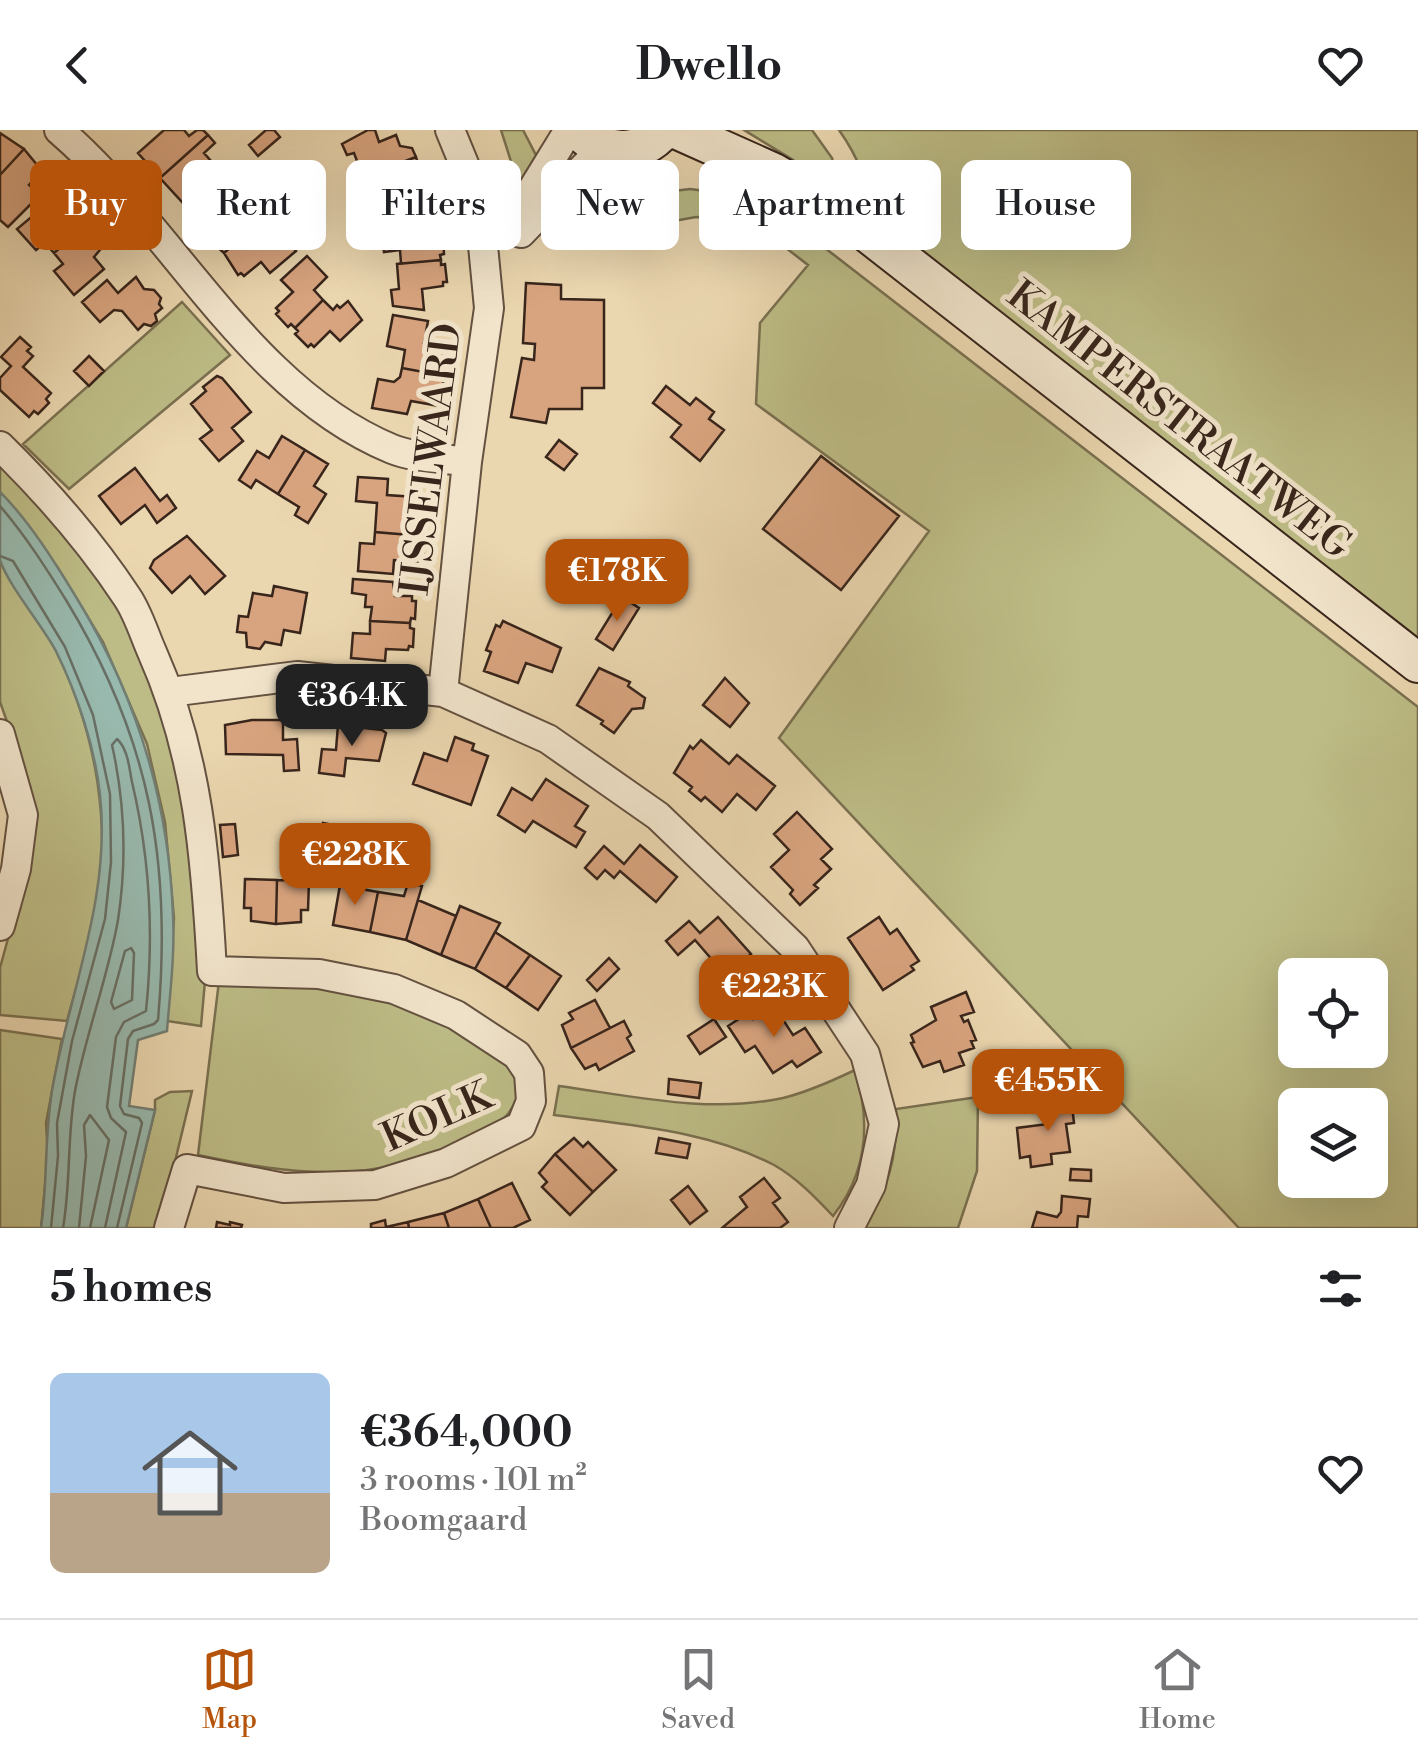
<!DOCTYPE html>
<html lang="en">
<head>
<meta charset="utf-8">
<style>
  body { margin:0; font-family:"Libre Bodoni",serif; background:#f6f6f6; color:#202124; height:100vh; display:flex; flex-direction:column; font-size:38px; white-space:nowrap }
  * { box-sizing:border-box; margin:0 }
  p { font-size:32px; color:#757577 }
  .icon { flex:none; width:55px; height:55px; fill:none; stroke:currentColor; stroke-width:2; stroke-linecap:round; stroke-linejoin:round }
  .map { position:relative; height:1098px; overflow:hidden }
  .details { display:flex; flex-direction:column; background:#fff; flex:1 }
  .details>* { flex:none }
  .hud { position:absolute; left:30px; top:30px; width:1360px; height:90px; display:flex; gap:20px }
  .controls { position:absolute; left:1278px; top:828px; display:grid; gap:20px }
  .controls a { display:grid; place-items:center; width:110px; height:110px; border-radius:15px; background:#fff; box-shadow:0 10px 40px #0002; font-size:50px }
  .price { position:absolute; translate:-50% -85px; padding:0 22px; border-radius:20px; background:#b45309; color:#fff; font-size:32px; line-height:65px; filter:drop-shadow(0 2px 5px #0008) }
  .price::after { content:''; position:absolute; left:50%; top:60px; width:30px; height:22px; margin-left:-15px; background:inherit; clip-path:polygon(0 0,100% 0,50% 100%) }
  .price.current { background:#222; color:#fff }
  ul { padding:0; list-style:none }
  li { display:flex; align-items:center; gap:30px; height:250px; padding:0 50px }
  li+li { border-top:2px solid #e0e0e0 }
  li span { display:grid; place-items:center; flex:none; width:280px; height:200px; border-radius:15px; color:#555 }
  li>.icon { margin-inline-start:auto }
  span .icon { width:120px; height:120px; fill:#fffc; stroke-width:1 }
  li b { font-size:42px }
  h2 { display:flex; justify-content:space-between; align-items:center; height:120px; padding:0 50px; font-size:42px }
  .pill { padding:0 35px; border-radius:15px; background:#fff; box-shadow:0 10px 40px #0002; font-size:35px; line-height:90px }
  .pill.current { background:#b45309; color:#fff }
  header { display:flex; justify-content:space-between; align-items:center; height:130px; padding:0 50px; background:#fff; font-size:45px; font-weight:800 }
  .tab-bar { display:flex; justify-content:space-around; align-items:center; height:140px; border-top:2px solid #e0e0e0; background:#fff; font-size:28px; color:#757577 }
  .tab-bar a { display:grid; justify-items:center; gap:5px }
  .tab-bar .current { color:#b45309 }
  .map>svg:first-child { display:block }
  .green { fill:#bdbc86; stroke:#7a7050; stroke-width:2.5; fill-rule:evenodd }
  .water { fill:#98b9ae; stroke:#727e73; stroke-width:2.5 }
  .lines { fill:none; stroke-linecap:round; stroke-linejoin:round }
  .shore { stroke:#686f64; stroke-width:2.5 }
  .building { fill:#d8a47f; stroke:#38251b; stroke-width:2.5 }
  .street-casing { stroke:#645140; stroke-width:32 }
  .secondary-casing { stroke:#38251b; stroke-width:42 }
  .street { stroke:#f1e4cb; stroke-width:28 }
  .secondary { stroke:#f1e4cb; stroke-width:38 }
  .labels { text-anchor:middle; stroke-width:10; stroke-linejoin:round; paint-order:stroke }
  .street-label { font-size:40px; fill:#38251b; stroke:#f1e4cb }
</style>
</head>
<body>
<header><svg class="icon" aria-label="back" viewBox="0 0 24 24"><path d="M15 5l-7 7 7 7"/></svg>Dwello<svg class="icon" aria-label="heart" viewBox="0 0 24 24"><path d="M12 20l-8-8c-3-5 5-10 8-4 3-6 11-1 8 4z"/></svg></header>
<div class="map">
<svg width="1418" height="1098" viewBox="0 0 1418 1098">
  <rect width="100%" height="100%" fill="#ead6af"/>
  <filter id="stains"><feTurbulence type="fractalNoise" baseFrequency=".002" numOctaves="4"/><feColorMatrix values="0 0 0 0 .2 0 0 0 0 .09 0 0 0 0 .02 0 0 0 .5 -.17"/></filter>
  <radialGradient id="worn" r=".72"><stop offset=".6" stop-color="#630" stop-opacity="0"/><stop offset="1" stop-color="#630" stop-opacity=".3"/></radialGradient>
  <!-- green -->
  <path class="green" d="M501,0H523L539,31L520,60Z
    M744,0H812L832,28L835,39L821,47Z
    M839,0H1418V510L875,90C869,56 859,28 839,0Z
    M690,59L730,64L825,118L1418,577V1098H1239L779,608L929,401L756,274L760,193L808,135L750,90L696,87L652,95L643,92L551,98L583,64L599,70ZM1295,845H1370V920H1295ZM1295,975H1370V1050H1295Z
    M182,172L230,225L69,359L23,314Z
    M0,328L91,438L124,489L174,609L195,725L200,849L205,851L201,896L167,891L174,788L165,692L147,614L103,512L58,438L0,362Z
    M0,429C18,459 40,489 56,521C96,601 113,699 95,788C88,823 76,857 67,891L0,885V838L26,742L33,693L30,656L0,572Z
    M219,851L355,858L433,883L515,938L522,953C510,993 500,992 466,1009C376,1056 292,1045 198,1025Z
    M0,900L62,909L46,993L48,1025L41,1098H0Z
    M855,940C871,992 868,1042 833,1086C816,1068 797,1048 774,1035C707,1000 628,995 554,985L559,956C633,966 709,984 783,968C808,962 832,951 855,940Z
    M192,961L159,1098H126L155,980V970L170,962Z
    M978,967L977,1041L958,1098H864C888,1060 898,1025 896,979Z"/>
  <!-- water -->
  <path class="water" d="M0,362C30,392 54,431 76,467C137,566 169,671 173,786C175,824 170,863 167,901L138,910L129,976L155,980L126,1098H41C48,1050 44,1002 53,955C71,858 111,765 100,665C95,617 77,564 56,521C42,495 8,455 0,430C0,414 0,380 0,362Z"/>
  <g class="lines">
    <!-- shore -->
    <path class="shore" d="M0,376C25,405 46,438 66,470C150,608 172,731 158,890L154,894L133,901L128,909L120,976L124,984L139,988L142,993L117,1098
      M0,426L13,431L65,517L93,585L110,664L111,732L105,789L72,911L57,993L58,1026L51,1098
      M131,818L134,823L132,870L114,879L111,872L125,821Z
      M63,1098C71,1052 67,1006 75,961C86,903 108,847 118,790C127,731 125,673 112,615L117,609C128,619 129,637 132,652C150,728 154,804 146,881L124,892L116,907L107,977L111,988L126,1002L105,1098
      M79,1098L86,1026L84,995L90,985L109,1010L90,1098"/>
  </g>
  <!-- building -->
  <path class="building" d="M164,0H184L189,6L197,0H203L208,5L160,48L138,23Z
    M266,0H274L280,7L258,26L249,15Z
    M368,0H375L379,12L396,5L400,16L412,18L416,27L363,47L354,23L347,25L342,14Z
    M0,3L24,19L0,45Z
    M208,5L215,13L204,23L218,39L182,72L160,48Z
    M24,19L42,41L29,55L40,65L8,97L0,90V45Z
    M416,27L419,37L412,46L416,57L399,63L404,79L370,89L365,74L372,72L363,47Z
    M237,52L256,74L245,84L255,96L224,123L204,105L207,102L204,99L220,85L211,74Z
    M76,70L85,81L81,84L89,93L54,123L45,113L36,120L17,99L48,73L56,83Z
    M413,87L415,105L438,103V107H443L444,124L440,125L441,130L397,134L401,133L400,120L384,122L381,97Z
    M89,93L97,102L101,99L109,109L94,127L104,139L74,165L54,141L63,134L54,123Z
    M255,96L265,108L277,98L296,121L270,143L261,132L244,146L241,143L238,145L224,123Z
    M307,126L327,147L314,160L323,170L295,198L291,194L288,197L276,184L279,181L276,178L293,162L281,150Z
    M441,130V135L445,134L447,152H443V156L422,159L424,180L393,176L391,160L399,159L397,134Z
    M136,147L144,159L154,160L161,168L159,174L162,178L155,184L157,191L151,196L144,194L138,200L122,181L114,180L100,192L82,172L107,150L118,163Z
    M526,153L561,155V169L604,170V258H582V279H549L546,293L511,287L522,228L534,230L535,214L523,213Z
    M323,170L333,180L337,175L340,178L348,171L362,190L340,211L330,201L314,217L311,214L308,217L295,204L298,201L295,198Z
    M393,185L428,191L424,213L450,217L449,222L454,223L451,237L447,236L445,246L402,238L405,220L387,216Z
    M20,207L31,217L27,221L33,226L23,237L51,263L46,269L49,273L38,284L34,281L29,287L0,260V248L11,236L1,227Z
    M89,226L104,241L89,256L74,241Z
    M402,238L445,246L443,255L448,256L445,271L440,270L439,276L411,271L407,284L372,278L378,249L394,252L400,247Z
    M217,246L222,248L251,282L232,298L243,311L219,331L200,309L212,300L191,274L206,261L203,257Z
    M666,256L690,275L696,268L714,282L709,289L724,300L700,331L671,307L681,295L653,273Z
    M282,306L305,320L278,364L256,350L251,358L239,350L257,321L269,328Z
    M559,310L577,324L564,340L546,327Z
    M305,320L328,334L314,356L326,364L308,393L295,385L299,377L278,364Z
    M821,326L899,386L841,460L763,399Z
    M135,338L160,371L167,365L176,378L157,393L145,375L121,394L99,366Z
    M358,347L388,349L387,365L415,367V375L423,376L421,406L375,402L377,373L356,371Z
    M375,402L421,406L420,412H424L423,426H419V432L394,430L393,444L358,441L360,413L374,414Z
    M187,406L225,446L205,464L190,446L172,463L150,438L154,430Z
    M353,449L393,452L395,466H412V471H416L415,489L411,488L410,493L370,491L372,477H365L366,465L352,463Z
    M274,456L307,463L300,503L284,500L281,515L265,512L260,519L247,517L246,503L237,502L239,486L248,487L253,463L272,466Z
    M622,467L639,478L613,520L596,509Z
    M370,491L410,493V498L414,499L413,517L409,516L408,520L386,519L385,531L351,528L353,503L370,504Z
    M503,491L561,518L552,542L526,533L518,553L484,541L491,522L486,520L496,495L500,497Z
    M599,538L630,552L628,556L645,568L643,578L632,579L614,603L601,594L603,591L577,575Z
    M725,548L749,573L730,597L703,575Z
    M252,590H283V610L297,609L299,640L284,641L283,625L226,624L225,595Z
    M338,595L382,600L386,603L379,631L346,628L344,646L319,643L322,619L336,620Z
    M455,607L474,614L472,620L488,626L471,675L413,654L424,623L447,631Z
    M701,610L729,634L737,625L775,656L756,680L737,664L722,682L705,667L701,671L689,661L692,657L674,643L690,616L693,619Z
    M546,649L588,676L575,696L585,702L576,717L533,691L525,702L498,685L512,658L532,670Z
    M797,682L832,719L821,729L831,739L814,755L818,758L800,775L790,764L793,760L771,737L789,720L774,704Z
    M323,693L338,696L332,727L317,723Z
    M235,694L238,725L223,727L220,695Z
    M640,715L677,747L656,772L620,741L614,748L605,740L597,749L585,738L604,716L624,734Z
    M245,749L277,750L276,794L251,791V778H244Z
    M277,750L309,751L308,780H301V792L276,794Z
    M408,753L422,756L406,810L370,802L378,762L404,766Z
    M340,755L378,762L370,802L333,795Z
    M418,770L456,786L441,825L406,810Z
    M460,776L500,793L475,839L441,825Z
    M718,787L751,824L740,834L744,837L726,853L710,835L714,832L695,810L678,825L666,811L689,791L700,803Z
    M879,787L890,804L897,799L919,831L911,836L914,840L883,860L848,808Z
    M495,802L530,825L506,858L475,839Z
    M530,825L561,846L538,880L506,858Z
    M609,828L619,839L597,861L587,850Z
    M966,862L974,882L961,886L964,892L968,890L976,910L971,911L974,918L959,923L964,935L944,942L940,931L923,937L911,913L914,912L911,905L936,890L931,877Z
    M595,870L610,898L571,918L562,895L573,889L569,883Z
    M774,876L793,905L805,898L821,922L797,937L792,931L773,943L755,916L745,922L728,896L748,883L753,889Z
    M714,889L726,907L700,924L688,906Z
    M624,891L631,905L627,908L634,921L599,940L596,934L585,939L571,918Z
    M669,949L701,953L699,968L668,964Z
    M1071,967L1074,993L1066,994L1070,1022L1051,1024L1052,1034L1031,1037L1030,1026L1020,1028L1017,998L1048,994L1045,970Z
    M574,1008L583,1017L588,1012L616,1040L593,1062L555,1024Z
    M659,1008L690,1014L687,1028L656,1023Z
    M555,1024L593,1062L570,1085L542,1057L547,1052L539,1043Z
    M1071,1039L1091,1040V1051L1070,1050Z
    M764,1048L780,1068L773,1073L788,1092L780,1098H722L747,1077L740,1067Z
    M512,1053L530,1090L513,1098H491L478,1069Z
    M688,1056L707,1081L690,1094L671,1070Z
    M1062,1066L1090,1069L1088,1087L1078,1086L1077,1098H1032L1037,1082L1057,1087L1061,1082Z
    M478,1069L491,1098H449L444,1083Z
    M444,1083L449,1098H409L408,1092Z
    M385,1090L386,1097L408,1092L409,1098H371V1094Z
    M217,1092L230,1095V1092L242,1095L241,1098H216Z"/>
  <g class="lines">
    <!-- street casing -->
    <g class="street-casing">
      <path id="street" d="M59,0C173,98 249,260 392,319C414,328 444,328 467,332
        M505,99L510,83L529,65L569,0
        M482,105L505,99L521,103L589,32L610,20
        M0,316C47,362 90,411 127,467C138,483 144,504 152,522C198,625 206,729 212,841L319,844L394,859L456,885L517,925L529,943L531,971L521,996L446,1033L375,1055L284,1058L187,1039L169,1098
        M170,562L297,546L443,562L548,609L658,686L795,818L865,924L884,994L871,1055L849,1098
        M443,562L467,332L489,178L482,105L464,34L450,0
        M0,604L23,685L16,739L0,796"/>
    </g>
    <!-- secondary casing -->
    <g class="secondary-casing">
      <path id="secondary" d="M579,0C603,25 640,28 663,0
        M678,0L772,42L841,82L1418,533"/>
    </g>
    <!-- street -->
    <use href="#street" class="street"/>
    <!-- secondary -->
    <use href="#secondary" class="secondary"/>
  </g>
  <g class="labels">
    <!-- street labels -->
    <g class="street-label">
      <text transform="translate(1180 289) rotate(38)" y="14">KAMPERSTRAATWEG</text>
      <text transform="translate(430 329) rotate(-83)" y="14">IJSSELWAARD</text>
      <text transform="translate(436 986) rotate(-24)" y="14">KOLK</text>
    </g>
  </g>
  <rect width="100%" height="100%" filter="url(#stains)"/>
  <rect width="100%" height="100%" fill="url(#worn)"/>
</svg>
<div class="controls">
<a><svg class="icon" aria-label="locate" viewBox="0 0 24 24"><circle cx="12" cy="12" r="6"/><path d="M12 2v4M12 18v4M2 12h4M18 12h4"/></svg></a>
<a><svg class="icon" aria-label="layers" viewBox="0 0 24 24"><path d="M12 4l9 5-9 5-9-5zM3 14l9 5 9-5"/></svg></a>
</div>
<b class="price" style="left:617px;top:494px">€178K</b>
<b class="price current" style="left:352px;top:619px">€364K</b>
<b class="price" style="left:355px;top:778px">€228K</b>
<b class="price" style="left:774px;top:910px">€223K</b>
<b class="price" style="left:1048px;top:1004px">€455K</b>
<div class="hud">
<a class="pill current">Buy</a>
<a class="pill">Rent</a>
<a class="pill">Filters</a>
<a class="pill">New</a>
<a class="pill">Apartment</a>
<a class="pill">House</a>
</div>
</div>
<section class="details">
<h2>5 homes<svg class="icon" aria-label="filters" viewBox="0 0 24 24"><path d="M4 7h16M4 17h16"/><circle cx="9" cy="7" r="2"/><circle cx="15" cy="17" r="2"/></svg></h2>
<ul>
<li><span style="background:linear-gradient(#a9c7e8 60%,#b9a48a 0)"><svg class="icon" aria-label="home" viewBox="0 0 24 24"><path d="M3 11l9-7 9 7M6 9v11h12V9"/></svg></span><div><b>€364,000</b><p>3 rooms · 101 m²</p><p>Boomgaard</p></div><svg class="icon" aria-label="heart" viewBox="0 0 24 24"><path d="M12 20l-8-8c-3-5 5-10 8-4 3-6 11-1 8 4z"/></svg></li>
</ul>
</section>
<nav class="tab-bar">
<a class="current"><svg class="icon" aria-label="map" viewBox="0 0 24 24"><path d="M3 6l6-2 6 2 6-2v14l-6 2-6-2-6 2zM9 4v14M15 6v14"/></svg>Map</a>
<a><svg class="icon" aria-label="saved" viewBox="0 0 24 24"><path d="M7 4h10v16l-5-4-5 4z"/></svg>Saved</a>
<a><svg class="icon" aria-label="home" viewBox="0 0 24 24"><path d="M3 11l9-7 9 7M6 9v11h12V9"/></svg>Home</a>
</nav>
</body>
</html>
